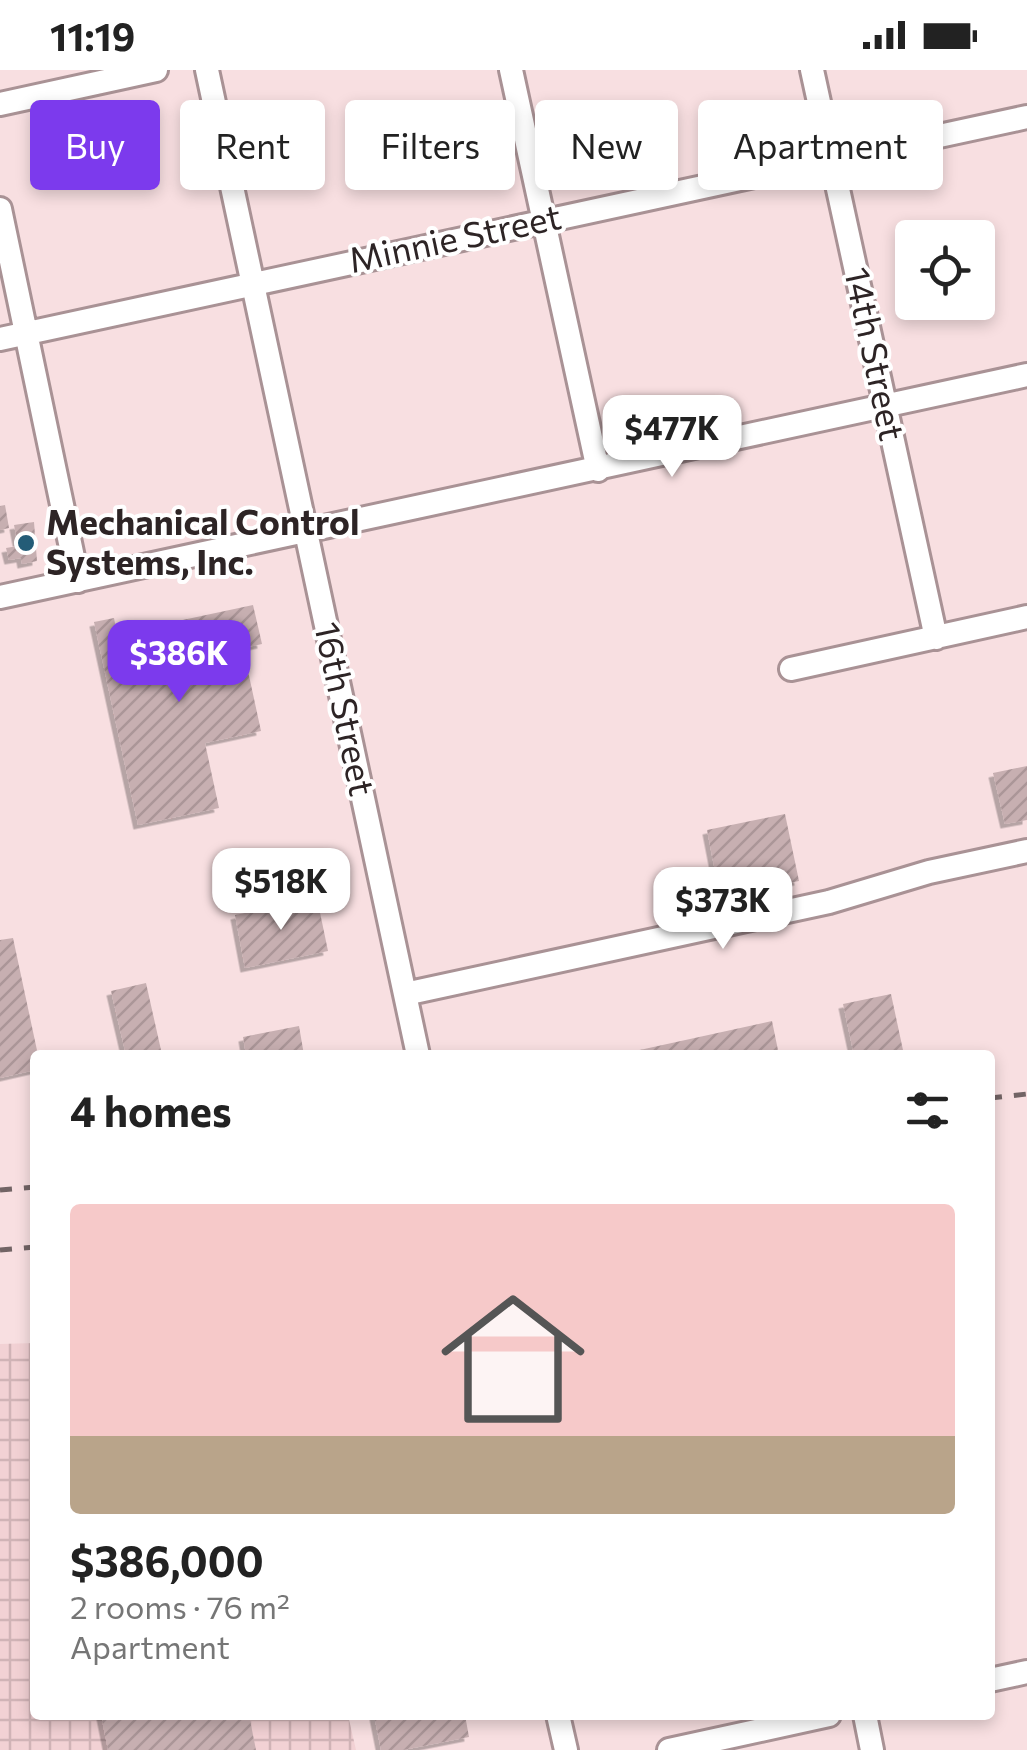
<!DOCTYPE html>
<html lang="en">
<head>
<meta charset="utf-8">
<style>
  body { margin:0; font-family:Commissioner,sans-serif; background:#f2f2f2; color:#222; height:100vh; display:flex; flex-direction:column; font-size:38px; white-space:nowrap }
  * { box-sizing:border-box; margin:0 }
  p { font-size:32px; color:#767676 }
  .icon { flex:none; width:55px; height:55px; fill:none; stroke:currentColor; stroke-width:2; stroke-linecap:round; stroke-linejoin:round }
  .map { position:relative; flex:1; overflow:hidden }
  .panel { position:absolute; left:30px; top:980px; width:965px; height:670px; display:flex; flex-direction:column; background:#fff; border-radius:10px; box-shadow:0 5px 15px #0003 }
  .panel>* { flex:none }
  .top-card { position:absolute; left:30px; top:30px; width:968px; height:90px; display:flex; gap:20px }
  .tools { position:absolute; left:895px; top:150px; display:grid; gap:20px }
  .tools a { display:grid; place-items:center; width:100px; height:100px; border-radius:10px; background:#fff; box-shadow:0 5px 15px #0003; font-size:50px }
  .price { position:absolute; translate:-50% -85px; padding:0 22px; border-radius:20px; background:#fff; color:#222; font-size:32px; line-height:65px; filter:drop-shadow(0 2px 5px #0008) }
  .price::after { content:''; position:absolute; left:50%; top:60px; width:30px; height:22px; margin-left:-15px; background:inherit; clip-path:polygon(0 0,100% 0,50% 100%) }
  .price.current { background:#7c3aed; color:#fff }
  ul { padding:0; list-style:none }
  li { display:grid; align-content:center; gap:20px; height:530px; padding:0 40px }
  li span { display:grid; place-items:center; height:310px; border-radius:10px; color:#555 }
  li>.icon { margin-inline-start:auto }
  span .icon { width:180px; height:180px; fill:#fffc; stroke-width:1 }
  li b { font-size:42px }
  h2 { display:flex; justify-content:space-between; align-items:center; height:120px; padding:0 40px; font-size:42px }
  .chip { padding:0 35px; border-radius:10px; background:#fff; box-shadow:0 5px 15px #0003; font-size:35px; line-height:90px }
  .chip.current { background:#7c3aed; color:#fff }
  .status { display:flex; justify-content:space-between; align-items:center; height:70px; padding:0 50px; background:#fff; direction:ltr }
  .status svg { height:28px; fill:currentColor }
  .map>svg:first-child { display:block }
  .industrial { fill:url(#industrial-grid) }
  .building { fill:url(#building-hatch); filter:url(#shadow) }
  .lines { fill:none; stroke-linecap:round; stroke-linejoin:round }
  .minor-casing { stroke:#a99295; stroke-width:28 }
  .minor { stroke:#fff; stroke-width:22 }
  .rail { stroke:#726465; stroke-width:5; stroke-dasharray:12 12; stroke-linecap:butt }
  .poi-dot { fill:#245c77; stroke:#fff; stroke-width:4 }
  .labels { text-anchor:middle; stroke-width:8; stroke-linejoin:round; paint-order:stroke }
  .street-label { font-size:35px; fill:#2d2425; stroke:#fff }
  .poi-label { font-size:35px; font-weight:bold; fill:#2d2425; stroke:#fff; text-anchor:start }
</style>
</head>
<body>
<div class="status"><b>11:19</b><svg viewBox="0 0 49 12"><path d="M0 12V9h3v3zM5 12V6h3v6zM10 12V3h3v9zM15 12V0h3v12zM26 1h20v11H26zM47 4h2v5h-2z"/></svg></div>
<div class="map">
<svg width="1027" height="1680" viewBox="0 0 1027 1680">
  <defs>
    <pattern id="industrial-grid" width="8" height="8" patternUnits="userSpaceOnUse" patternTransform="scale(2.5)"><rect width="8" height="8" fill="#f2d1d4"/><path d="M0 4h8M4 0v8" fill="none" stroke="#d0b3b6"/></pattern>
    <pattern id="building-hatch" width="6" height="6" patternUnits="userSpaceOnUse" patternTransform="scale(2.5)"><rect width="6" height="6" fill="#c7afb1"/><path d="M-1 1l2-2M0 6l6-6M5 7l2-2" fill="none" stroke="#ab9698"/></pattern>
    <filter id="shadow"><feDropShadow dx="-4.5" dy="4.5" stdDeviation="0" flood-color="#0004"/></filter>
  </defs>
  <rect width="100%" height="100%" fill="#f8dfe1"/>
  <!-- industrial -->
  <path class="industrial" d="M35,1273V1645H348L356,1680H0V1274Z"/>
  <!-- building -->
  <path class="building" d="M5,435L9,458L0,460V436Z
    M34,452L37,491L22,494L21,488L9,490L6,478L18,476L14,455Z
    M253,535L262,574L243,578L261,661L205,673L219,738L138,755L94,552L114,548L117,564Z
    M1027,696V750L1005,754L993,703Z
    M785,744L799,811L720,827L707,760Z
    M317,828L328,881L245,898L235,845Z
    M13,868L38,985H35V1000L0,1008V870Z
    M146,913L161,980L126,985L111,921Z
    M891,924L903,980L854,985L843,934Z
    M772,951L779,985H626V983Z
    M299,956L304,985H246L243,967Z
    M101,1645H249L256,1680H108Z
    M374,1645H465L469,1667L403,1680H381Z"/>
  <g class="lines">
    <!-- minor casing -->
    <g class="minor-casing">
      <path id="minor" d="M207,0L418,985
        M511,0L598,400
        M812,0L936,568
        M0,34L156,0
        M0,139L78,511
        M0,269L1027,47
        M0,527L1027,305
        M791,599L1027,547
        M405,924L829,832L929,802L1027,781
        M990,1610L1027,1602
        M558,1645L566,1680
        M865,1645L872,1680
        M669,1680L829,1645"/>
    </g>
    <!-- minor -->
    <use href="#minor" class="minor"/>
    <!-- rail -->
    <path class="rail" d="M990,1028L1027,1024
      M0,1120L35,1117
      M0,1180L35,1177"/>
  </g>
  <!-- markers -->
  <circle class="poi-dot" cx="26" cy="473" r="10"/>
  <g class="labels">
    <!-- street labels -->
    <g class="street-label">
      <text transform="translate(455 169) rotate(-12)" y="12">Minnie Street</text>
      <text transform="translate(874 284) rotate(78)" y="12">14th Street</text>
      <text transform="translate(344 639) rotate(78)" y="12">16th Street</text>
    </g>
    <!-- poi labels -->
    <g class="poi-label">
      <text x="46" y="465">Mechanical Control<tspan x="46" dy="40">Systems, Inc.</tspan></text>
    </g>
  </g>
</svg>
<div class="tools">
<a><svg class="icon" aria-label="locate" viewBox="0 0 24 24"><circle cx="12" cy="12" r="6"/><path d="M12 2v4M12 18v4M2 12h4M18 12h4"/></svg></a>
</div>
<b class="price" style="left:672px;top:410px">$477K</b>
<b class="price current" style="left:179px;top:635px">$386K</b>
<b class="price" style="left:281px;top:863px">$518K</b>
<b class="price" style="left:723px;top:882px">$373K</b>
<div class="top-card">
<a class="chip current">Buy</a>
<a class="chip">Rent</a>
<a class="chip">Filters</a>
<a class="chip">New</a>
<a class="chip">Apartment</a>
</div>
<section class="panel">
<h2>4 homes<svg class="icon" aria-label="filters" viewBox="0 0 24 24"><path d="M4 7h16M4 17h16"/><circle cx="9" cy="7" r="2"/><circle cx="15" cy="17" r="2"/></svg></h2>
<ul>
<li><span style="background:linear-gradient(#f6c9c9 75%,#b9a48a 0)"><svg class="icon" aria-label="home" viewBox="0 0 24 24"><path d="M3 11l9-7 9 7M6 9v11h12V9"/></svg></span><div><b>$386,000</b><p>2 rooms · 76 m²</p><p>Apartment</p></div></li>
</ul>
</section>
</div>
</body>
</html>
